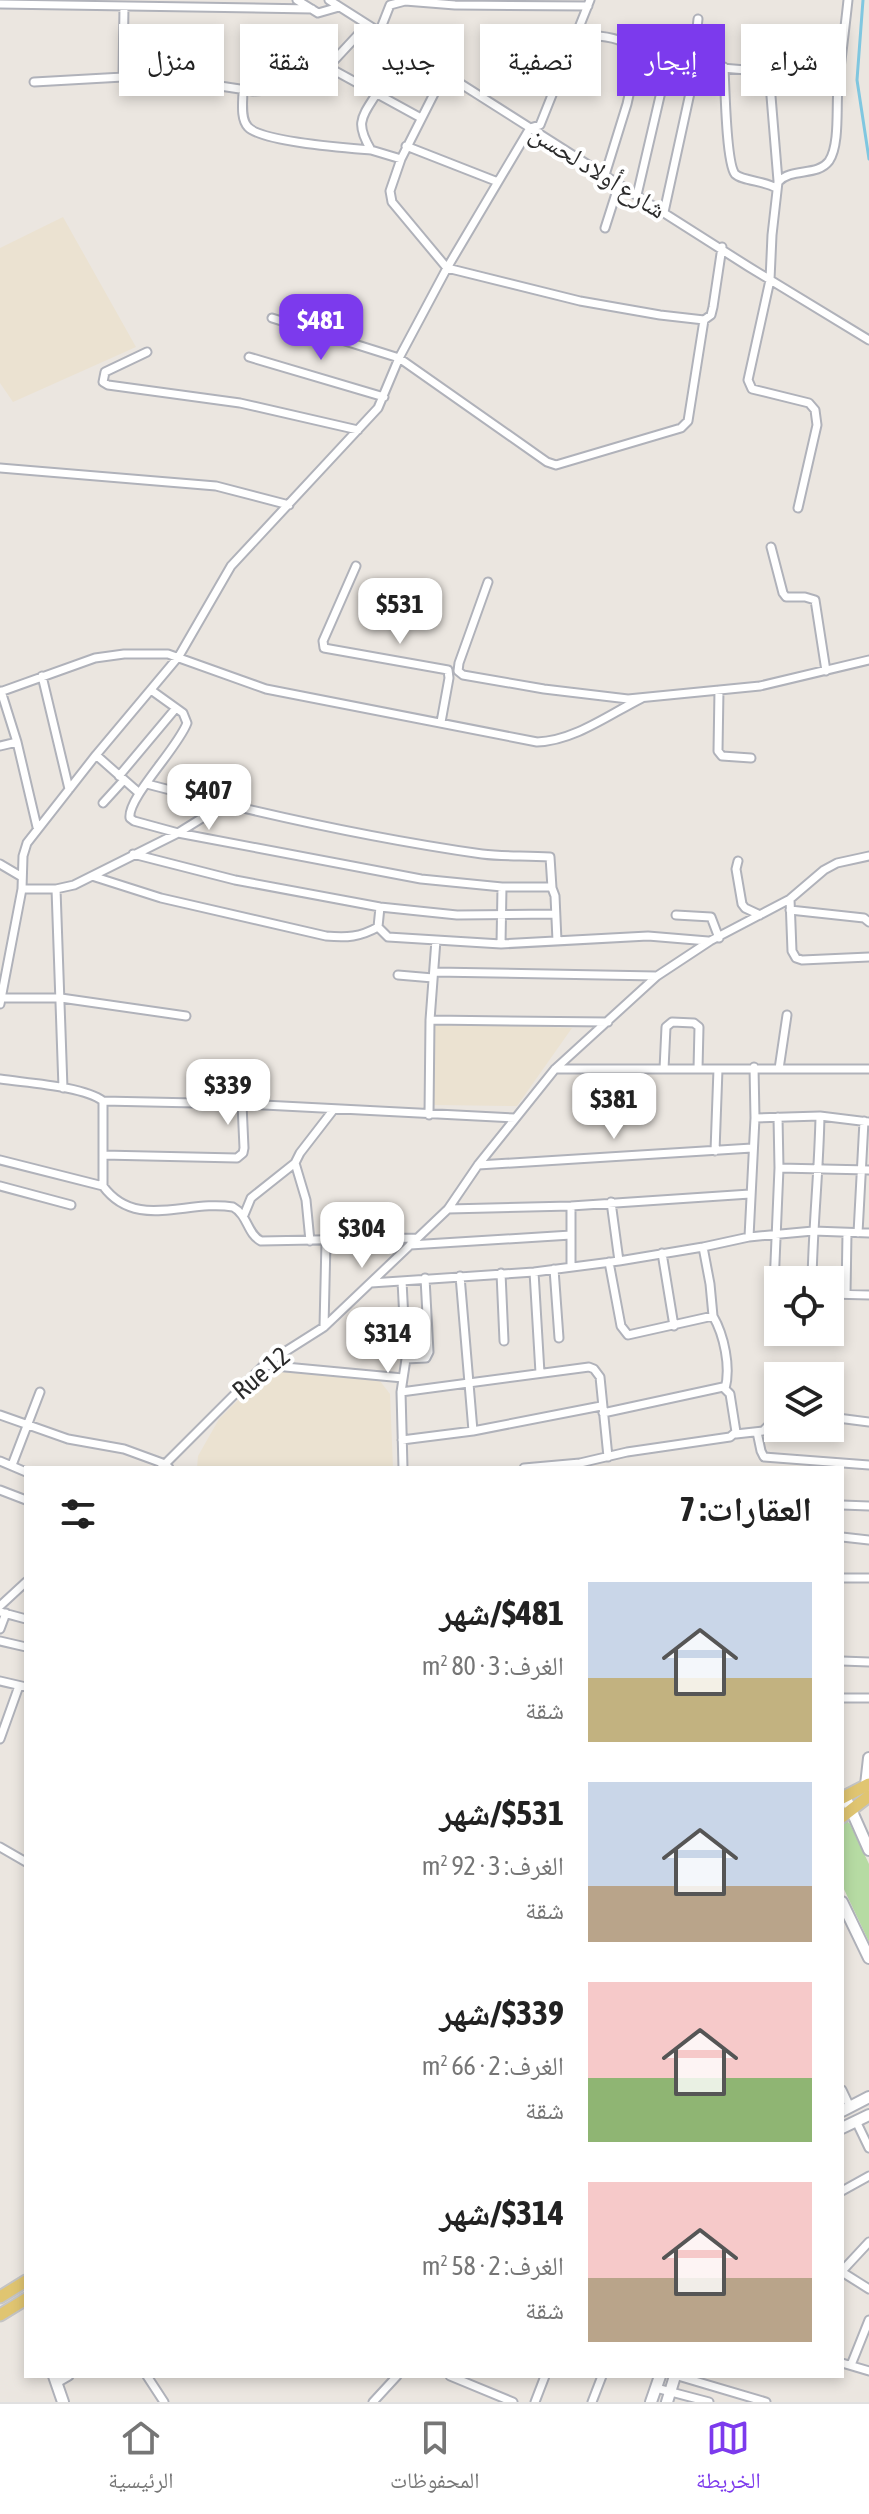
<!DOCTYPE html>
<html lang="ar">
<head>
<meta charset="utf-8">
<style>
  body { margin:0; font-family:"Asap Condensed","Noto Naskh Arabic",sans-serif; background:#f2f2f2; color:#222; direction:rtl; height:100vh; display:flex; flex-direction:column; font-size:30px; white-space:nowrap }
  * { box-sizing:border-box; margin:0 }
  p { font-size:26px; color:#767676 }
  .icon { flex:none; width:44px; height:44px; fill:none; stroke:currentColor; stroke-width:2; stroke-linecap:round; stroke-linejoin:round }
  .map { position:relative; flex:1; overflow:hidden; direction:ltr }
  .drawer { position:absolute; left:24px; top:1466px; width:820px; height:912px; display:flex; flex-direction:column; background:#fff; border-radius:0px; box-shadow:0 4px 12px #0003; direction:rtl }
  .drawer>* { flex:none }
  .banner { position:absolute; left:24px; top:24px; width:822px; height:72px; direction:rtl; display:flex; gap:16px }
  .buttons { position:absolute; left:764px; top:1266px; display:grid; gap:16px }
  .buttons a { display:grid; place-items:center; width:80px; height:80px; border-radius:0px; background:#fff; box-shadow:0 4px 12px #0003; font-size:40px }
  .price { position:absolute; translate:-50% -68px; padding:0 18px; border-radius:16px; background:#fff; color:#222; font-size:26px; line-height:52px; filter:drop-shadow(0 2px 4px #0008) }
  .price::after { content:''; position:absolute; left:50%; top:48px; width:24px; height:18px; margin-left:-12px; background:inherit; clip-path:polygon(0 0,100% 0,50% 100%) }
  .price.active { background:#7c3aed; color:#fff }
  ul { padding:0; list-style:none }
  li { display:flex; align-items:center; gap:24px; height:200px; padding:0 32px }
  li span { display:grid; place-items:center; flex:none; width:224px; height:160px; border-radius:0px; color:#555 }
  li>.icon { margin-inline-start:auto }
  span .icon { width:96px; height:96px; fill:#fffc; stroke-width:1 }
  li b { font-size:34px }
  h2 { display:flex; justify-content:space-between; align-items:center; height:96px; padding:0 32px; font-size:34px }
  .pill { padding:0 28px; border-radius:0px; background:#fff; box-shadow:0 4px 12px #0003; font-size:28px; line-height:72px }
  .pill.active { background:#7c3aed; color:#fff }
  .tab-bar { display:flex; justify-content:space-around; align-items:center; height:112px; border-top:2px solid #e0e0e0; background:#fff; font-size:22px; color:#767676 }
  .tab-bar a { display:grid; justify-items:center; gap:4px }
  .tab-bar .active { color:#7c3aed }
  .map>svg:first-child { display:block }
  .education { fill:#ebe2d1 }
  .green { fill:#b6dba3 }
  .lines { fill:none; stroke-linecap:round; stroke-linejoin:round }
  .stream { stroke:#80c7e0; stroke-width:3 }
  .street-casing { stroke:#b0b2ba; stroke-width:11 }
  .secondary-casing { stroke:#b0b2ba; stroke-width:14 }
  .primary-casing { stroke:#c4c4c4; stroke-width:15 }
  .street { stroke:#fff; stroke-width:7 }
  .secondary { stroke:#fff; stroke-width:10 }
  .primary { stroke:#e0c571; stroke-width:11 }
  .labels { text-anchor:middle; stroke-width:8; stroke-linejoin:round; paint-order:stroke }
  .street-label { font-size:26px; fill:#2c2c2c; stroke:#fff }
</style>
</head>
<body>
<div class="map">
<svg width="869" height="2402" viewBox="0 0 869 2402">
  <rect width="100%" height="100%" fill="#ebe6e0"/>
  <!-- education -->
  <path class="education" d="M63,217L136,347L13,402L0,383V248Z
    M432,1022L572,1028L517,1106L433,1105Z
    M269,1369L380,1381L390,1394L393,1468H197L198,1456L219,1419Z"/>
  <!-- green -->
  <path class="green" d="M845,1819L850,1824L869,1864V1942L842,1885V1820Z"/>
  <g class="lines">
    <!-- stream -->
    <path class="stream" d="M863,0L857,80L869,159"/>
    <!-- street casing -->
    <g class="street-casing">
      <path id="street" d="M297,0L318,13L339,7
        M329,0L749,267L869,340
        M0,4L312,9
        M124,6L123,77L128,82L139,84L220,86L253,91L285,89L328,67L367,25
        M379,33L390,5L405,1L455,5L588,6
        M576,34C601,37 626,33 637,59L665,70
        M328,67L421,118
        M724,67C725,86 726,162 735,174C742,181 766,181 776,188
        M769,72L778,181
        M34,82L123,77
        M243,90C243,101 240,119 248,127C262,142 348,148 371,150
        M377,93C361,118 355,123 371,150L401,159L390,191L392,202L447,268L580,301L660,315L704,320L711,315L713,307L722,247
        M406,146L498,182
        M401,159L444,74
        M605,175L627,104L637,59
        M637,195L667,66L674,64L769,72L840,70
        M664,212L690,93L698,19
        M605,228L619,184
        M272,318L399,358L547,462L556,465L681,428L688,421L704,320
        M147,352L105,372L103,382L108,385L240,403L358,430
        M249,357L384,397
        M0,468L216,486L289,505
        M798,508L817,425L815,410L809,403L752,389L748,380L770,280L772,235L778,182C792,167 817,177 829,161C840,145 836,106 838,87C841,58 845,29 848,0
        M771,547L783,593L786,597H805L815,600L826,671
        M356,566L323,641L324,648L448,670L449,678L441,722
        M488,582L459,663L458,671L463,675L544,689L628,699L760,686L869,660
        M42,676L69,789
        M151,690L183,713L187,723C178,748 127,798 130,818L134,821L178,833L223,805
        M719,690L718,751L722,756L751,758
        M1,691L17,742L37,827
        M0,692L95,658L124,654H168L266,689L537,742C574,741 610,714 642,698
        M0,746L17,742
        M96,755L138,792
        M119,776L176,708
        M147,784C257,813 370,838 482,854C505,857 527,855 550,857L552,888
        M103,803L124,780
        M133,854L235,880L380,907L457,915L554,914
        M738,861L736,869L742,904L745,908L760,915
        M0,864L22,877
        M92,876L161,898L326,936C347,938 360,937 378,927
        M22,889H56L74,885L178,833L421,879L502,887H549L552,888L555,896L557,941
        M56,889L63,1088
        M790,899L792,951L796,958L802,960L869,957
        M380,907L378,927L388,937L501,944L648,936L708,941
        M790,910L864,918L869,922
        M676,915L711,917L719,938
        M501,944L502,887
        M434,972L656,976
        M398,975L433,978
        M2,998H61L186,1016
        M0,1004L22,889L23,856L27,843L96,755L179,656L231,566L378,408L399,358L447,268L530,128L540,125L590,0
        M430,1020L608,1022
        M555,1069H869
        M664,1069L666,1027L672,1022L694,1023L699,1027L698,1069
        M779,1069L787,1015
        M0,1079C26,1083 83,1086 103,1101L242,1104L515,1118
        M429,1115L430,1020L436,940
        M778,1117L779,1168L774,1286L778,1295
        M755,1118L820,1116L869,1122
        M715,1151L718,1069
        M103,1155L237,1158L243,1153L244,1148L242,1104
        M0,1160L103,1186C136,1231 187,1199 233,1207C248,1215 247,1234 261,1241L417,1238
        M478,1165L752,1148
        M779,1168L869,1170
        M0,1186L71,1205
        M103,1186V1101
        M611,1202L619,1261
        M448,1209L571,1206L750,1194
        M244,1215L251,1198L295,1163
        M858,1233L864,1121
        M749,1237L755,1118L754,1067
        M310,1241L306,1200L295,1163L300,1153L334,1109
        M410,1245L571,1235
        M703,1247L710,1284L713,1316
        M662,1253L674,1326
        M609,1262L621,1326L628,1335L713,1316C724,1335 731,1367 725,1389
        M571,1267V1206
        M554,1269L559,1338
        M534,1272L540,1373
        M501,1273L504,1341
        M460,1276L473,1431
        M812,1280C813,1225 819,1171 820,1116
        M402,1281L406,1359L401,1392L403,1468
        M371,1283L534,1272L619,1261L703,1247L749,1237L813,1231L869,1233
        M830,1294L869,1295
        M846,1294L847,1233
        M324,1327L326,1241
        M406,1359L426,1358L429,1352L425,1278
        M264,1365L403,1378
        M401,1392L589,1367L594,1369L600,1377L608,1457
        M0,1415L68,1439L124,1449L165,1464L169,1468
        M830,1417L869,1422
        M757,1432L761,1451L764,1457L869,1465
        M736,1434L763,1431L778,1416
        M402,1440L473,1431L601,1406
        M0,1461L26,1472
        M12,1465L40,1392
        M161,1468L264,1365L324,1327L448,1209L478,1165L555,1069L657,976L710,941L790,899L824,870L837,863L869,856
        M524,1468L580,1463L627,1452L730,1437L736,1432L730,1394L723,1387L603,1413
        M0,1490L26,1500
        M842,1505L869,1506
        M842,1537L869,1540
        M842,1578H869
        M0,1606L26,1582
        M0,1612L26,1619
        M0,1629L6,1613
        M0,1641L26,1647
        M842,1661L869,1662
        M0,1681L26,1687
        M842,1698H869
        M0,1739L19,1686
        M0,1847L26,1862
        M842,2090L850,2107
        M856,2121L869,2148
        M842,2191L869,2176
        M842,2271L869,2242
        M842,2272L869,2289
        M842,2363L869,2371
        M851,2365L869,2320
        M147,2376L164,2402
        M450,2376L513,2402
        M678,2376L766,2402
        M57,2383L69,2376
        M656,2388L709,2402
        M373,2402L397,2376
        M535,2402L545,2376
        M592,2402L602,2376"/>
    </g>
    <!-- secondary casing -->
    <g class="secondary-casing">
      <path id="secondary" d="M869,1792L866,1785L869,1758
        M845,1796L869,1850
        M842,1902L869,1958
        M842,2111L869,2097
        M842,2128L869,2115
        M54,2376L63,2402
        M651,2402L660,2376
        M667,2402L675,2376"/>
    </g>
    <!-- primary casing -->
    <g class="primary-casing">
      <path id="primary" d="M842,1798L869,1784
        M842,1817L869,1796
        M0,2297L26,2281
        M0,2315L26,2299"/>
    </g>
    <!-- street -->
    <use href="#street" class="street"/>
    <!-- secondary -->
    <use href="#secondary" class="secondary"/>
    <!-- primary -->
    <use href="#primary" class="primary"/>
  </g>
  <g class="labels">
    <!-- street labels -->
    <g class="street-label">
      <text transform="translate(598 171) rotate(32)" y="9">شارع أولاد لحسن</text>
      <text transform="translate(261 1373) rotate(-40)" y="9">Rue 12</text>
    </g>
  </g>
</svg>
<div class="buttons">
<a><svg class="icon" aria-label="locate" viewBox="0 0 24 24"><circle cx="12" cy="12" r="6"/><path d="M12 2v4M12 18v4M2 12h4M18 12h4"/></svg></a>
<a><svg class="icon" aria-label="layers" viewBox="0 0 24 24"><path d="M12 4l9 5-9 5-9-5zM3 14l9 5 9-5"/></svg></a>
</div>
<b class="price active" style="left:321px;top:362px">$481</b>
<b class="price" style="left:400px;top:646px">$531</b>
<b class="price" style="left:209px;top:832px">$407</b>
<b class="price" style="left:228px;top:1127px">$339</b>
<b class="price" style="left:614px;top:1141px">$381</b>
<b class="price" style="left:362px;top:1270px">$304</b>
<b class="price" style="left:388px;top:1375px">$314</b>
<div class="banner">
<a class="pill">شراء</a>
<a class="pill active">إيجار</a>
<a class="pill">تصفية</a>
<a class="pill">جديد</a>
<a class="pill">شقة</a>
<a class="pill">منزل</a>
</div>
<section class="drawer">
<h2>العقارات: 7<svg class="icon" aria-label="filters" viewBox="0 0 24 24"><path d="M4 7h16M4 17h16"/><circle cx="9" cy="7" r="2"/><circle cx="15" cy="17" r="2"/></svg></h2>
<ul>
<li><span style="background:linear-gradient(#c9d6e8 60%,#c2b280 0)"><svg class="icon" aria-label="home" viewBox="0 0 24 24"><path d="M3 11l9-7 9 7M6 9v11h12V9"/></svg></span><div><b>$481/شهر</b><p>الغرف: 3 · 80 m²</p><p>شقة</p></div></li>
<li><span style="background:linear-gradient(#c9d6e8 65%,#b9a48a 0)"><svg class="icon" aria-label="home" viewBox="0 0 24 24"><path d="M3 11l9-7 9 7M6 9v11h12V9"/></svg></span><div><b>$531/شهر</b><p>الغرف: 3 · 92 m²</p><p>شقة</p></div></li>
<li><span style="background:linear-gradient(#f6c9c9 60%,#8fb573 0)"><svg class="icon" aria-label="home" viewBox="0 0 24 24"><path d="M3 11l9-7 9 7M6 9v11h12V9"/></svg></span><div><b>$339/شهر</b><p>الغرف: 2 · 66 m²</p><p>شقة</p></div></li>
<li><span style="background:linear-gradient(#f6c9c9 60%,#b9a48a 0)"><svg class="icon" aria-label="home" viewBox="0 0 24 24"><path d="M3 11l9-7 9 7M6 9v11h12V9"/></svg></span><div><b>$314/شهر</b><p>الغرف: 2 · 58 m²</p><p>شقة</p></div></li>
</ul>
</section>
</div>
<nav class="tab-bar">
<a class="active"><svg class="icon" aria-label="map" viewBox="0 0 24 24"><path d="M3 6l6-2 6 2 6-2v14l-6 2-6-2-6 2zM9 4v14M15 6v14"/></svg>الخريطة</a>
<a><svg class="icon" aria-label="saved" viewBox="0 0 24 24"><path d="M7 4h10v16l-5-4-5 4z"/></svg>المحفوظات</a>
<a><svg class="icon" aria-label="home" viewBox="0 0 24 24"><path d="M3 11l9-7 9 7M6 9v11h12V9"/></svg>الرئيسية</a>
</nav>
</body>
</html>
